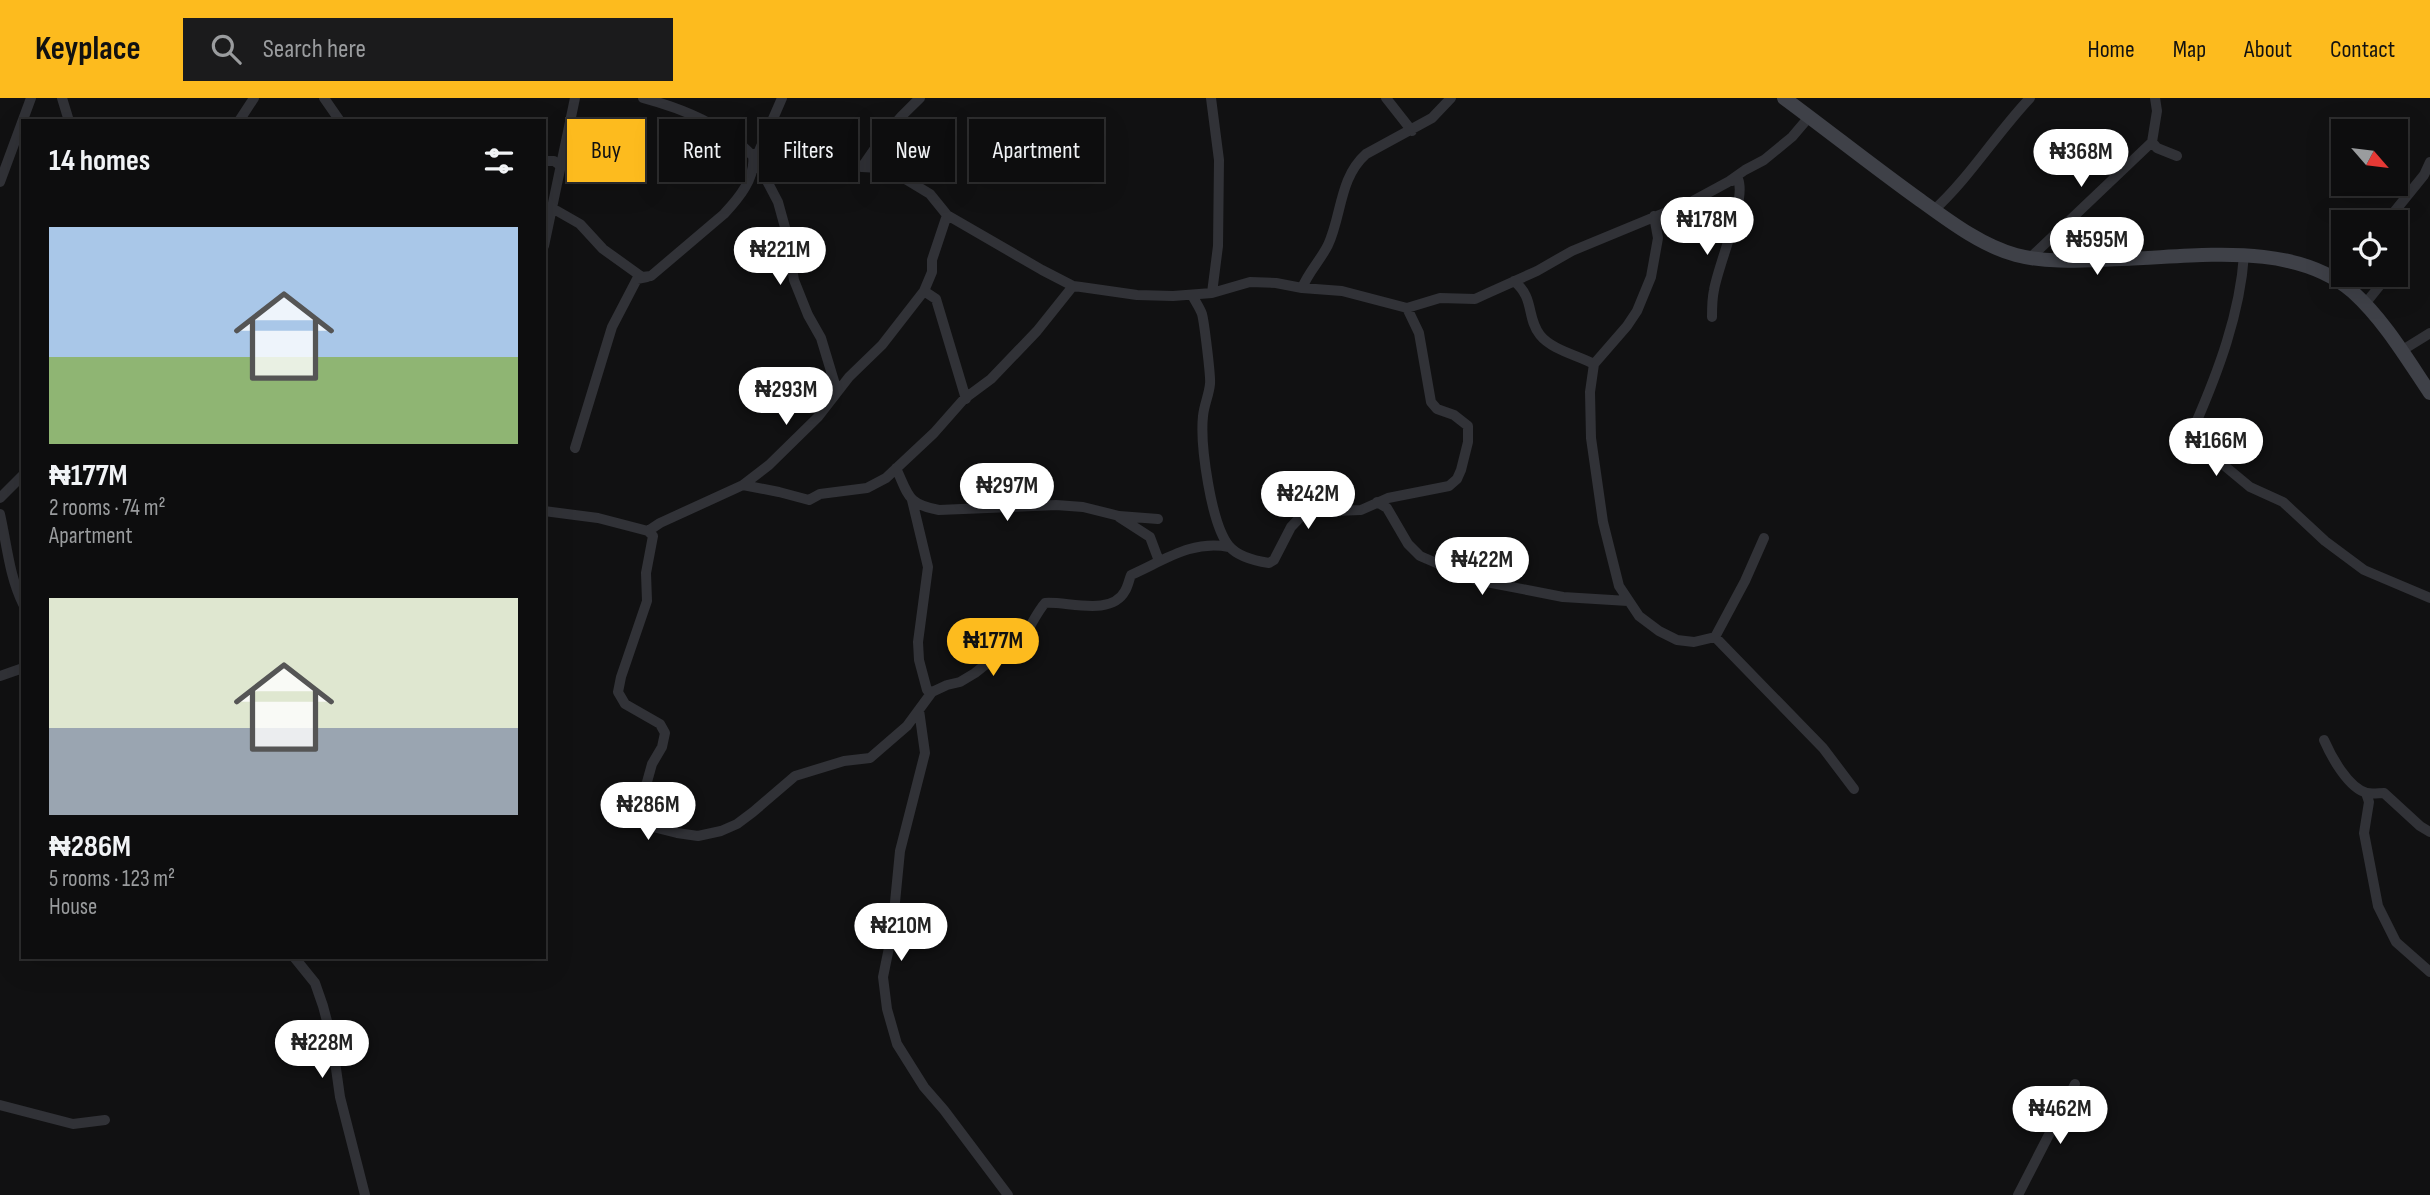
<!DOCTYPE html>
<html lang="en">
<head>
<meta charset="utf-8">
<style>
  body { margin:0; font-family:"Sofia Sans Condensed",sans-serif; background:#1b1b1c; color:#f1f3f6; height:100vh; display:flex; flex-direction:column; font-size:26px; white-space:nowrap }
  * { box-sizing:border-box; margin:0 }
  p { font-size:23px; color:#9a9c9e }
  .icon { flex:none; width:38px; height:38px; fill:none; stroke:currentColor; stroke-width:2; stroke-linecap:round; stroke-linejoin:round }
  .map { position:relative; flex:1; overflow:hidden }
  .panel { position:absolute; left:21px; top:21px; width:525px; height:840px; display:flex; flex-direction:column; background:#0d0d0e; border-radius:0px; box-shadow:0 7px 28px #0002,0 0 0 2px #2d2d2e }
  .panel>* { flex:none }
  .top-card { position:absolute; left:567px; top:21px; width:665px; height:63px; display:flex; gap:14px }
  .needle { width:46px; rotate:118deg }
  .buttons { position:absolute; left:2331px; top:21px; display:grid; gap:14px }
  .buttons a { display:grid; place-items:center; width:77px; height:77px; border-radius:0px; background:#0d0d0e; box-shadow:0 7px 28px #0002,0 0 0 2px #2d2d2e; font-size:35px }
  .price { position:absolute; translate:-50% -60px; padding:0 16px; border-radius:24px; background:#fff; color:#222; font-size:23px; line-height:46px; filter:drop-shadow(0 2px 4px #0008) }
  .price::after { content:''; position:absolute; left:50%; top:42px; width:21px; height:16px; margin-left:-10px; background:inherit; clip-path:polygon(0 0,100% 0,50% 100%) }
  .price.selected { background:#fdbb1e; color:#111 }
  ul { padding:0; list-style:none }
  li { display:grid; align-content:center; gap:14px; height:371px; padding:0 28px }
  li span { display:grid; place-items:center; height:217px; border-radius:0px; color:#555 }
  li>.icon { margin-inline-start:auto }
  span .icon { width:126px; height:126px; fill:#fffc; stroke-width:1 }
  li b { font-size:30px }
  h2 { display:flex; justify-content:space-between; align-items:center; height:84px; padding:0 28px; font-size:30px }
  .tag { padding:0 24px; border-radius:0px; background:#0d0d0e; box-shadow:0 7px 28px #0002,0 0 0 2px #2d2d2e; font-size:24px; line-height:63px }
  .tag.selected { background:#fdbb1e; color:#111 }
  header { display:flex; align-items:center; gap:42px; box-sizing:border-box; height:98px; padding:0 35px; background:#fdbb1e; color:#111 }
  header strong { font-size:33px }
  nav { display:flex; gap:38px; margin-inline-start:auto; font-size:24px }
  .search { width:490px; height:63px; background:#1b1b1c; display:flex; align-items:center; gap:18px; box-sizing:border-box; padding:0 24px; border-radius:0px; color:#9a9c9e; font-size:26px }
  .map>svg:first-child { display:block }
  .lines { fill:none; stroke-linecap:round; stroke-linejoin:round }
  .street { stroke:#313237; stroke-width:10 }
  .secondary { stroke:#3f4148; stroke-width:14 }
</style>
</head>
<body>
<header>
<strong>Keyplace</strong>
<div class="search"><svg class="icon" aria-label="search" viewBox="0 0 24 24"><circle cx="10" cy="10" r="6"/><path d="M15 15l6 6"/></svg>Search here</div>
<nav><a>Home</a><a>Map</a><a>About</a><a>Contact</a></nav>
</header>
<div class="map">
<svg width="2430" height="1097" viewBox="0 0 2430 1097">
  <rect width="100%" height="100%" fill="#111112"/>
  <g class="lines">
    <!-- street -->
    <path class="street" d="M62,0L69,23
      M324,0L340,23
      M643,0C684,11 723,27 753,58L759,53L839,60L862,69L880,70L902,79L930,96L947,117L1042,172L1073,188L1081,189L1137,197L1173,198L1212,195L1250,184L1276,185L1302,190L1342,193L1407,210L1440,200L1475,201L1488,195L1537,173L1572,153L1693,103L1728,84L1745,72L1764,62L1792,39L1809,19
      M1211,0L1219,62L1218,148L1212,195
      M1386,0L1412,33
      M2155,0L2157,13L2152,44L2157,50L2177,58
      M239,23L254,0
      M759,53L782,0
      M544,63H554L561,68
      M754,64H757L778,104L786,133L794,182L808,217L821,240L837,293
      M862,69C879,43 897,21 920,0
      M0,84L31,0
      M552,110L580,126L603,151L642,179L651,178L724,116C738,101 756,80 753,58
      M1934,112C1970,79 1996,36 2030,0
      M2386,124L2424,77L2430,64
      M544,148L575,0
      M2244,157C2240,216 2218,274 2195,327L2194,338L2197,345L2250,389L2283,404L2325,443L2364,472L2430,500
      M2030,160L2152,44
      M1514,183C1535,200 1526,219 1540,237C1552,252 1577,257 1594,266L1590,294L1591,340L1603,424L1619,488L1639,518L1659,533L1677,542L1694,544L1715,539L1745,483L1764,440
      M1302,190C1309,173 1320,163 1328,147C1342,117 1339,80 1366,56L1432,20L1451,0
      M924,193L936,201L966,301
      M1192,197C1195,203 1200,210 1202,216C1204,223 1211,279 1210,286C1209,297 1204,307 1203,318C1200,347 1211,426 1229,448C1238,459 1256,463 1269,465L1274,462L1291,429L1305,414L1361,412L1388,400L1449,388L1457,381L1461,372L1468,344V328L1454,317L1437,311L1431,304L1419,235L1407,210
      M2365,206L2381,186L2383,177
      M1712,219C1712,210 1712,201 1714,192C1718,167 1747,101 1738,81L1732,83
      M2401,253L2430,235
      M1594,266L1627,228L1637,213L1651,179L1658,140L1654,118
      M575,350L612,229L637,181L647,179
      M896,370C909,398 907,406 939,412L1056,407L1083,409L1119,418L1158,421
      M743,387L779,394L809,402L820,396L867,390L886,380L934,335L964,301L991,281L1037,233L1073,188
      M0,400L23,377
      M912,402L928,469L918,544L919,562L927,592L932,594L947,587L960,584L975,575L985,567L996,550C1002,549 1013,550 1019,545C1026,538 1036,515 1045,505C1067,503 1111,519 1125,493C1128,488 1129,482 1131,477C1165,462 1191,442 1229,449
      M1377,404L1387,410L1408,446L1420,458L1476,482L1563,499L1628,503
      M544,413L598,420L648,433L660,425L743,387L769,367L818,319L849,279L882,247L924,193L932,174V162L947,117
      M0,416C7,447 9,477 23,506
      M1119,419L1150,439L1159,463
      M648,433L653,438L646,475L647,503L621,579L618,594L625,606L660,626L665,635L662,649L652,666L647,684L640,699L637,719L645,727L677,735L698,738L721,733L737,726L753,714L795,678L844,663L870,660L907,628L932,594
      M1715,539L1823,650L1854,691
      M0,578L23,570
      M919,612L925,655L900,753L892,835L883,879L887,911L897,946L924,989L944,1012L1008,1097
      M2324,642C2331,658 2348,690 2367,695C2372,696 2379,695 2384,695L2420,728L2430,734
      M2366,695L2369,704L2364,735L2378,808L2396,844L2430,874
      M294,859L315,885L323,908L332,942L340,999L365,1097
      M0,1007L73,1026L105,1022
      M2018,1097L2075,986"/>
    <!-- secondary -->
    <path class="secondary" d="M1784,0C1830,34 1874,69 1920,102C1949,123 1982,148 2016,157C2050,166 2088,162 2122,161C2195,159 2294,142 2353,194C2384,222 2407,261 2430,295"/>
  </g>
</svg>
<div class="buttons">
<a><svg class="needle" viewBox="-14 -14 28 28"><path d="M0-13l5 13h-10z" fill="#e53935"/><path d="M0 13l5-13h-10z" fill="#9a9c9e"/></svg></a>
<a><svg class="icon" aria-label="locate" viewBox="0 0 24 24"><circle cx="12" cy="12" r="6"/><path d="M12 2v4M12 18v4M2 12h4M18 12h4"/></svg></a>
</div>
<b class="price" style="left:2081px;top:91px">₦368M</b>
<b class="price" style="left:1707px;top:159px">₦178M</b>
<b class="price" style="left:2097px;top:179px">₦595M</b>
<b class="price" style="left:780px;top:189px">₦221M</b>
<b class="price" style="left:786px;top:329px">₦293M</b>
<b class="price" style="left:2216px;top:380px">₦166M</b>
<b class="price" style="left:1007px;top:425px">₦297M</b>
<b class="price" style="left:1308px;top:433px">₦242M</b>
<b class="price" style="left:1482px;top:499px">₦422M</b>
<b class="price selected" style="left:993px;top:580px">₦177M</b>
<b class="price" style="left:648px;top:744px">₦286M</b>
<b class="price" style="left:901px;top:865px">₦210M</b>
<b class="price" style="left:322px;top:982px">₦228M</b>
<b class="price" style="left:2060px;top:1048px">₦462M</b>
<div class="top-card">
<a class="tag selected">Buy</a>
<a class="tag">Rent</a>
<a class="tag">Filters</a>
<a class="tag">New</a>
<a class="tag">Apartment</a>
</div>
<section class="panel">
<h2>14 homes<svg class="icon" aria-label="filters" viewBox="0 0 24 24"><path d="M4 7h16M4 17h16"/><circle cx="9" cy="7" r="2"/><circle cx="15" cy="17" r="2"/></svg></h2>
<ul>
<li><span style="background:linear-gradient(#a9c7e8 60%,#8fb573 0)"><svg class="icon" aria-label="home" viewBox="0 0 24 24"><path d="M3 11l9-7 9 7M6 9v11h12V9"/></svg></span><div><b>₦177M</b><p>2 rooms · 74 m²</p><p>Apartment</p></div></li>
<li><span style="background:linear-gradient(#dfe7d0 60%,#9aa5b1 0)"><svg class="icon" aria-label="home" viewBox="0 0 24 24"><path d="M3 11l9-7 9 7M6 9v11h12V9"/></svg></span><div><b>₦286M</b><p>5 rooms · 123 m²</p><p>House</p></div></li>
</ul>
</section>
</div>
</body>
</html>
